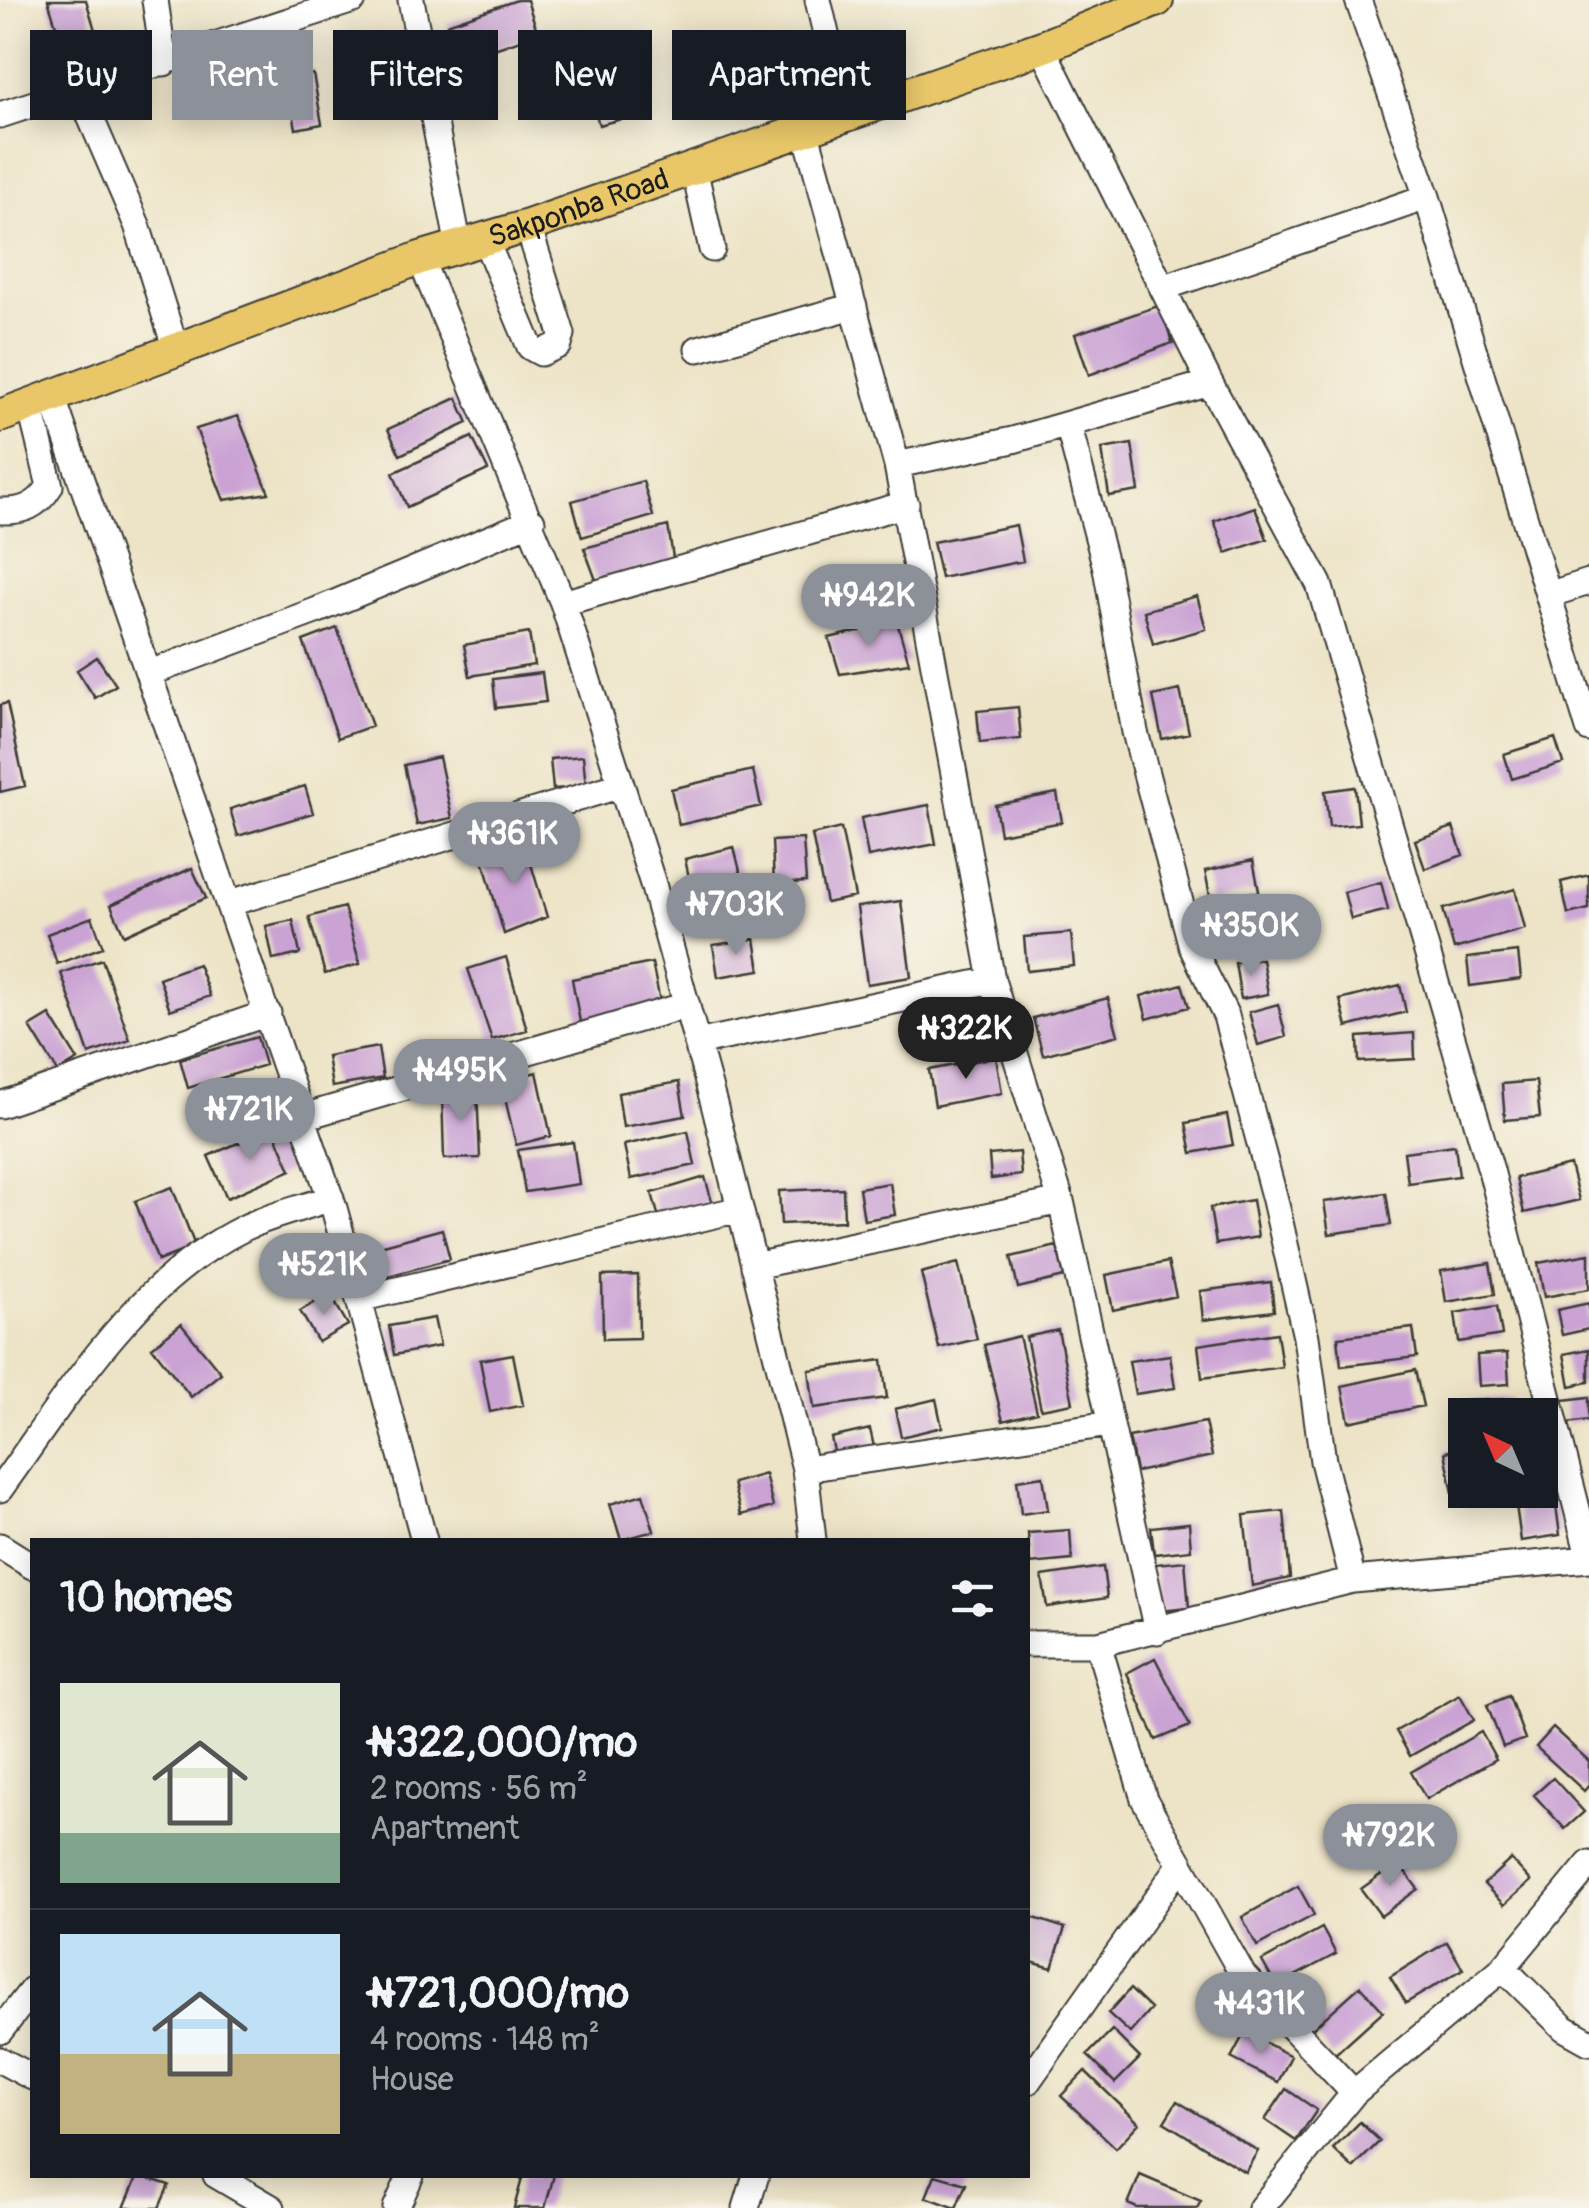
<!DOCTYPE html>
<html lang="en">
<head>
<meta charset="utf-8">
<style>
  body { margin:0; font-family:Pangolin,sans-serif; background:#242831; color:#f1f3f6; height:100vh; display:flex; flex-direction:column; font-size:38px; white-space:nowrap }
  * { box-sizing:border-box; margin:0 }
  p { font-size:32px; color:#9ea1a6 }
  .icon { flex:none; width:55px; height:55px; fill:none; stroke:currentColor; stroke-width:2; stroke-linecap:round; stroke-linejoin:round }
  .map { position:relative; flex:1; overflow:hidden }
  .details { position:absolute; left:30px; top:1538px; width:1000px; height:640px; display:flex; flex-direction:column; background:#171b24; border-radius:0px; box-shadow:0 5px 25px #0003 }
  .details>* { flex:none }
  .hud { position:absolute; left:30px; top:30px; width:1000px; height:90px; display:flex; gap:20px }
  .needle { width:65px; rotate:316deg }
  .buttons { position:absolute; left:1448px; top:1398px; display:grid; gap:20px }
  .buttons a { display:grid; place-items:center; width:110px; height:110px; border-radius:0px; background:#171b24; box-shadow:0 5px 25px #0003; font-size:50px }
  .price { position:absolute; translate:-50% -85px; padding:0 22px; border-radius:35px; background:#8c9099; color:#fff; font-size:32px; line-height:65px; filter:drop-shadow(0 2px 5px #0008) }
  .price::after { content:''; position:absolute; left:50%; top:60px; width:30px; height:22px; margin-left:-15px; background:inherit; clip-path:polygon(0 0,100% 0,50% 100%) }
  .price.active { background:#222; color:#fff }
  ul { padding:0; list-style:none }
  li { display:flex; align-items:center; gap:30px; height:250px; padding:0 30px }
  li+li { border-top:2px solid #363941 }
  li span { display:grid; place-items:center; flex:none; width:280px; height:200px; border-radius:0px; color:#555 }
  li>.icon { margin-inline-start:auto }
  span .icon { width:120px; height:120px; fill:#fffc; stroke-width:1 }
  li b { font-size:42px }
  h2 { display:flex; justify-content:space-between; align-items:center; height:120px; padding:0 30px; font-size:42px }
  .tag { padding:0 35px; border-radius:0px; background:#171b24; box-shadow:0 5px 25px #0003; font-size:35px; line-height:90px }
  .tag.active { background:#8c9099; color:#fff }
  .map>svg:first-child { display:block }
  .building { fill:#caa3d4 }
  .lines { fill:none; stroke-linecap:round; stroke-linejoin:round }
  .minor-casing { stroke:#3b3a36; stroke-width:29 }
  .major-casing { stroke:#3b3a36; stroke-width:36 }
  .minor { stroke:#fff; stroke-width:25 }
  .major { stroke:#e9c769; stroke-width:32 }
  .labels { text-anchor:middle; stroke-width:8; stroke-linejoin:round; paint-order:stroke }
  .street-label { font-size:30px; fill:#1c1c1c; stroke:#f7f3e8 }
</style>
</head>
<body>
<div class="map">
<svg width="1589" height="2208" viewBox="0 0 1589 2208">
  <rect width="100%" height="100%" fill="#f7f3e8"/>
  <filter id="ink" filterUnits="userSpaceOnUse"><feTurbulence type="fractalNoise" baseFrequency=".01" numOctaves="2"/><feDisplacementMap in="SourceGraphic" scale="20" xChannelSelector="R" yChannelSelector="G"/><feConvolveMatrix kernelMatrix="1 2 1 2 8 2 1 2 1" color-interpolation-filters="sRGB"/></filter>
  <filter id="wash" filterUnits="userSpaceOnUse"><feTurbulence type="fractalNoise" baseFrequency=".0048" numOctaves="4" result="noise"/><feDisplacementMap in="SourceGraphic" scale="40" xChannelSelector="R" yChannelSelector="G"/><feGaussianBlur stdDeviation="2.25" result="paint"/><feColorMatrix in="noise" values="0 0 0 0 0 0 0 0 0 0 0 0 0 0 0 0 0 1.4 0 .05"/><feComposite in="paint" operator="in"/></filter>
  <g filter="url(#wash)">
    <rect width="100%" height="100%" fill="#ede4c7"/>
    <g id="blocks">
      <!-- building -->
      <path class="building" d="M48,0H86L97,37L63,48Z
        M517,0H527L538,34L459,61L447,24Z
        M618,60L633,116L599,125L584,69Z
        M313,74L322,124L296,129L287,79Z
        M1161,305L1172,343L1089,375L1075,334Z
        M457,398L468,423L400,455L388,429Z
        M238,416L269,493L224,500L196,429Z
        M472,437L488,470L407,507L393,473Z
        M1132,444L1139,491L1109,496L1102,449Z
        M643,481L653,516L582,537L572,501Z
        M1255,507L1267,539L1226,553L1214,521Z
        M1016,525L1023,561L941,578L933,542Z
        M668,526L674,564L596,580L584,548Z
        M1197,596L1206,629L1153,644L1144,611Z
        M897,622L909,663L840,674L829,638Z
        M337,628L372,726L338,738L303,641Z
        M529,633L534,665L470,676L464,645Z
        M97,657L116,685L95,698L77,670Z
        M542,673L546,702L496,708L493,679Z
        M1180,690L1189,733L1162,739L1153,696Z
        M7,703L25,786L0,792V705Z
        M1018,707L1021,739L980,743L977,711Z
        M1555,738L1563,763L1512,779L1504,754Z
        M583,756L586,787L553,789L550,759Z
        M439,757L452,818L417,825L404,765Z
        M753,770L761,806L679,825L671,789Z
        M305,786L313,813L238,836L230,809Z
        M1355,787L1359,824L1329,827L1325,791Z
        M1057,793L1062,822L1000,834L995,805Z
        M929,805L936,844L868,857L861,818Z
        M1453,827L1463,855L1425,869L1415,840Z
        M841,828L855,897L826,903L812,835Z
        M803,839L806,882L774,884L772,841Z
        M524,841L547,917L504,934L481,853Z
        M734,847L742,879L692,891L685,859Z
        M1253,860L1259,891L1211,901L1205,871Z
        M192,868L206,898L124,935L111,905Z
        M1589,875V909L1568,914L1561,882Z
        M1381,882L1388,910L1351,919L1344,892Z
        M1515,889L1525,929L1454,949L1443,909Z
        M901,901L911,977L867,984L857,907Z
        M1247,905L1258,942L1226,951L1215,914Z
        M344,907L360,964L325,974L309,917Z
        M92,917L103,947L57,964L47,934Z
        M293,920L300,954L273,960L266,926Z
        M1071,933L1074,966L1027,971L1024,937Z
        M755,939L760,970L718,977L713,945Z
        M1518,952L1521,979L1470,986L1467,958Z
        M506,957L527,1030L492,1040L468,969Z
        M102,959L130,1040L89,1054L61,973Z
        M1262,959L1268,994L1241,999L1235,963Z
        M652,963L661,1006L580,1022L572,979Z
        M198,964L210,996L170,1010L159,978Z
        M1182,984L1189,1007L1147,1019L1141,996Z
        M1400,985L1406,1012L1347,1027L1340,1000Z
        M1108,998L1118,1035L1043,1055L1033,1018Z
        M1278,1004L1286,1037L1258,1045L1249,1012Z
        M50,1015L78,1060L58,1072L30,1027Z
        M1414,1033L1415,1059L1359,1062L1358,1037Z
        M257,1037L265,1065L188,1088L180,1059Z
        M378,1047L383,1078L332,1087L327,1056Z
        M996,1057L1002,1093L935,1106L929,1070Z
        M537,1072L551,1136L516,1145L501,1081Z
        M1536,1081L1540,1117L1505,1120L1502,1084Z
        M679,1082L685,1116L623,1127L618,1093Z
        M477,1089L480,1158L444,1159L442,1091Z
        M1227,1115L1233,1145L1192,1153L1186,1123Z
        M273,1128L291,1170L227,1198L208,1156Z
        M688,1131L695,1165L631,1179L624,1145Z
        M573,1142L579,1184L525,1192L518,1150Z
        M1455,1145L1459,1176L1408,1183L1404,1152Z
        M1019,1152L1021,1175L991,1179L989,1155Z
        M1570,1165L1579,1200L1524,1213L1516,1178Z
        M705,1177L712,1202L659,1218L652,1193Z
        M890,1183L895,1215L864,1220L859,1188Z
        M172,1187L195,1246L158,1261L135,1201Z
        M843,1188L844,1221L781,1224L779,1191Z
        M1386,1193L1391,1225L1329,1234L1324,1202Z
        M1252,1200L1258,1237L1216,1244L1210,1208Z
        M442,1229L450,1259L381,1278L373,1248Z
        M1057,1246L1064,1277L1018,1288L1011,1257Z
        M1589,1254V1289L1544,1297L1538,1263Z
        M1168,1262L1176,1296L1113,1310L1106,1275Z
        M958,1263L977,1339L939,1348L921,1273Z
        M1490,1263L1495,1294L1446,1302L1441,1271Z
        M638,1275L639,1338L603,1339L602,1276Z
        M1271,1282L1274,1311L1203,1320L1200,1291Z
        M330,1294L348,1325L318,1342L300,1311Z
        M1589,1303V1329L1562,1335L1557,1310Z
        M1497,1306L1502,1335L1459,1342L1455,1313Z
        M434,1318L440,1346L394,1355L389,1326Z
        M181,1324L221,1373L191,1397L152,1347Z
        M1413,1328L1417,1357L1341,1366L1338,1337Z
        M1058,1330L1073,1403L1041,1409L1026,1337Z
        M1277,1333L1282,1367L1202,1378L1198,1345Z
        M1019,1336L1037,1412L1003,1421L984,1345Z
        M1589,1349V1382L1570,1386L1564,1354Z
        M1507,1353L1509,1384L1479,1386L1477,1355Z
        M513,1354L523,1405L490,1412L480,1360Z
        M1170,1355L1175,1388L1135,1394L1129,1361Z
        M882,1360L887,1398L814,1408L809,1370Z
        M1415,1370L1423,1406L1349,1422L1342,1386Z
        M1589,1397V1420L1567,1423L1563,1400Z
        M936,1399L942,1427L901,1437L895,1409Z
        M1511,1399L1512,1415H1465V1401Z
        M1205,1422L1212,1456L1136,1472L1129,1437Z
        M870,1429L874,1447L835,1456L831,1438Z
        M1465,1448V1491L1453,1493L1445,1452Z
        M765,1474L773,1507L741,1515L733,1483Z
        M1043,1476L1048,1510L1021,1514L1017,1480Z
        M1554,1491L1560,1535L1521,1541L1515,1498Z
        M643,1494L654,1531L621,1540L610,1504Z
        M1284,1511L1290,1578L1252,1586L1244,1515Z
        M1189,1523L1191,1550L1154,1554L1151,1527Z
        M1070,1530L1072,1560L1030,1564L1028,1533Z
        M1185,1561L1189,1608L1159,1611L1155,1564Z
        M1103,1567L1107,1598L1047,1607L1042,1576Z
        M1155,1658L1190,1726L1156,1740L1127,1673Z
        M1460,1695L1474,1720L1410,1756L1396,1731Z
        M1509,1696L1525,1739L1503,1747L1487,1705Z
        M1553,1728L1589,1761V1785L1584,1791L1536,1747Z
        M1481,1732L1496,1759L1426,1799L1411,1772Z
        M1553,1778L1584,1812L1565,1829L1534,1795Z
        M1511,1859L1531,1881L1504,1905L1484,1884Z
        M1398,1862L1418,1889L1381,1916L1361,1889Z
        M1298,1886L1314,1915L1257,1946L1242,1917Z
        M1028,1916L1065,1928L1052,1968L1028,1961Z
        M1322,1928L1336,1954L1276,1986L1262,1961Z
        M1447,1942L1463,1969L1406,2003L1390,1977Z
        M1360,1986L1383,2011L1333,2056L1310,2031Z
        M1130,1989L1151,2009L1130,2033L1108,2013Z
        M1112,2030L1140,2058L1115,2083L1087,2055Z
        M1245,2032L1291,2056L1278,2082L1231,2058Z
        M1085,2071L1139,2123L1116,2148L1061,2096Z
        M1286,2089L1317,2110L1296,2141L1265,2120Z
        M1177,2101L1258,2151L1245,2172L1164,2122Z
        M1360,2122L1380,2141L1353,2168L1333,2149Z
        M138,2175L169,2185L159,2208H124Z
        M523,2175H554L545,2208H514Z
        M935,2175L966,2184L956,2208L926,2197Z
        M1140,2175L1201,2201L1197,2208H1137L1128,2204Z"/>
    </g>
  </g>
  <g filter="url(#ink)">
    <use href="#blocks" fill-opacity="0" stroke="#3b3a36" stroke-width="2.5"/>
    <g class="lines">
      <!-- minor casing -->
      <g class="minor-casing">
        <path id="minor" d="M155,0L164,63
          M411,0L459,247
          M818,0L845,114
          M1358,0L1427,197L1589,729
          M1042,47L1210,383L1319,584L1491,1170L1589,1556
          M79,91L137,225L176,350
          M0,115L353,0
          M805,129L897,465L992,980L1061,1201L1157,1631
          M694,168L712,249
          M485,239L530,347L541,353L559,345L562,334L528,226
          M420,258L563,603L653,884L714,1104L805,1469L813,1540
          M1165,287L1427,197
          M698,349L854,306
          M52,396L334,1208L424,1540
          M1068,424L1106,568L1135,732L1192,947L1226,1016L1275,1200L1306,1337L1323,1461L1353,1580
          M897,465L1013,440L1210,383
          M0,511C23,512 38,506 50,486L30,405
          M1551,594L1589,582
          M563,603L906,504
          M150,673L318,610L532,521
          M230,903L621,785
          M697,1043L992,980
          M0,1105L268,1013
          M303,1117L687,1005
          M754,1266L1061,1201
          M359,1299L740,1209
          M805,1469L1110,1424
          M0,1489C69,1394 134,1282 244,1228C271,1215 303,1208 331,1198
          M0,1546L32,1566
          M1028,1644H1098L1353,1580L1589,1559
          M1098,1644L1144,1799L1243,1975L1354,2093
          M1503,1968L1564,2028L1589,2042
          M0,2031L32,1990
          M0,2060L32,2077
          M1028,2081L1181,1864
          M216,2175L272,2208
          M396,2208L411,2175
          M746,2208L756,2175
          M1261,2208L1354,2093L1503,1968L1589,1864"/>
      </g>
      <!-- major casing -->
      <g class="major-casing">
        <g id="major">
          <path id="s1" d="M0,416L420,258L528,226L1042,47L1157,0"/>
        </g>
      </g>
      <!-- minor -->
      <use href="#minor" class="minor"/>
      <!-- major -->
      <use href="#major" class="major"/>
    </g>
  </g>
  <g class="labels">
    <!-- street labels -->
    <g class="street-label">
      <text dy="10" stroke="none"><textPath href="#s1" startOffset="615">Sakponba Road</textPath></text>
    </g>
  </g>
</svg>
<div class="buttons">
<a><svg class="needle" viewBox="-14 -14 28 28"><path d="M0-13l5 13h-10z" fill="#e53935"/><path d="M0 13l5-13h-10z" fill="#9ea1a6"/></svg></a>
</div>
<b class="price" style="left:869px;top:649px">₦942K</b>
<b class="price" style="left:514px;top:887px">₦361K</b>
<b class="price" style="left:736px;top:958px">₦703K</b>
<b class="price" style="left:1251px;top:979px">₦350K</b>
<b class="price active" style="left:966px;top:1082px">₦322K</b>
<b class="price" style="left:461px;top:1124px">₦495K</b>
<b class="price" style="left:250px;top:1163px">₦721K</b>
<b class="price" style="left:324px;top:1318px">₦521K</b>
<b class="price" style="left:1390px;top:1889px">₦792K</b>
<b class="price" style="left:1261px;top:2057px">₦431K</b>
<div class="hud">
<a class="tag">Buy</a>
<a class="tag active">Rent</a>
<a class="tag">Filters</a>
<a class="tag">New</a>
<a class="tag">Apartment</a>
</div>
<section class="details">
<h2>10 homes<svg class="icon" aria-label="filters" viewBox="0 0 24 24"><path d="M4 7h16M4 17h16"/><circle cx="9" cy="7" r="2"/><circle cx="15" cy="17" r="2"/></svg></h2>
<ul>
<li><span style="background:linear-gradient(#dfe7d0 75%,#7fa58c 0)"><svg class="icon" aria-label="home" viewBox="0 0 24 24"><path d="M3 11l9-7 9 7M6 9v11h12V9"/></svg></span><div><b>₦322,000/mo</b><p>2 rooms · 56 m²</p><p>Apartment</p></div></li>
<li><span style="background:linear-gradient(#bfe0f5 60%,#c2b280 0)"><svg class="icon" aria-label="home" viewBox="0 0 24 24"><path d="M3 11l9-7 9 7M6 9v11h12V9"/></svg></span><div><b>₦721,000/mo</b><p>4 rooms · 148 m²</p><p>House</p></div></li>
</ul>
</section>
</div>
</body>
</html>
